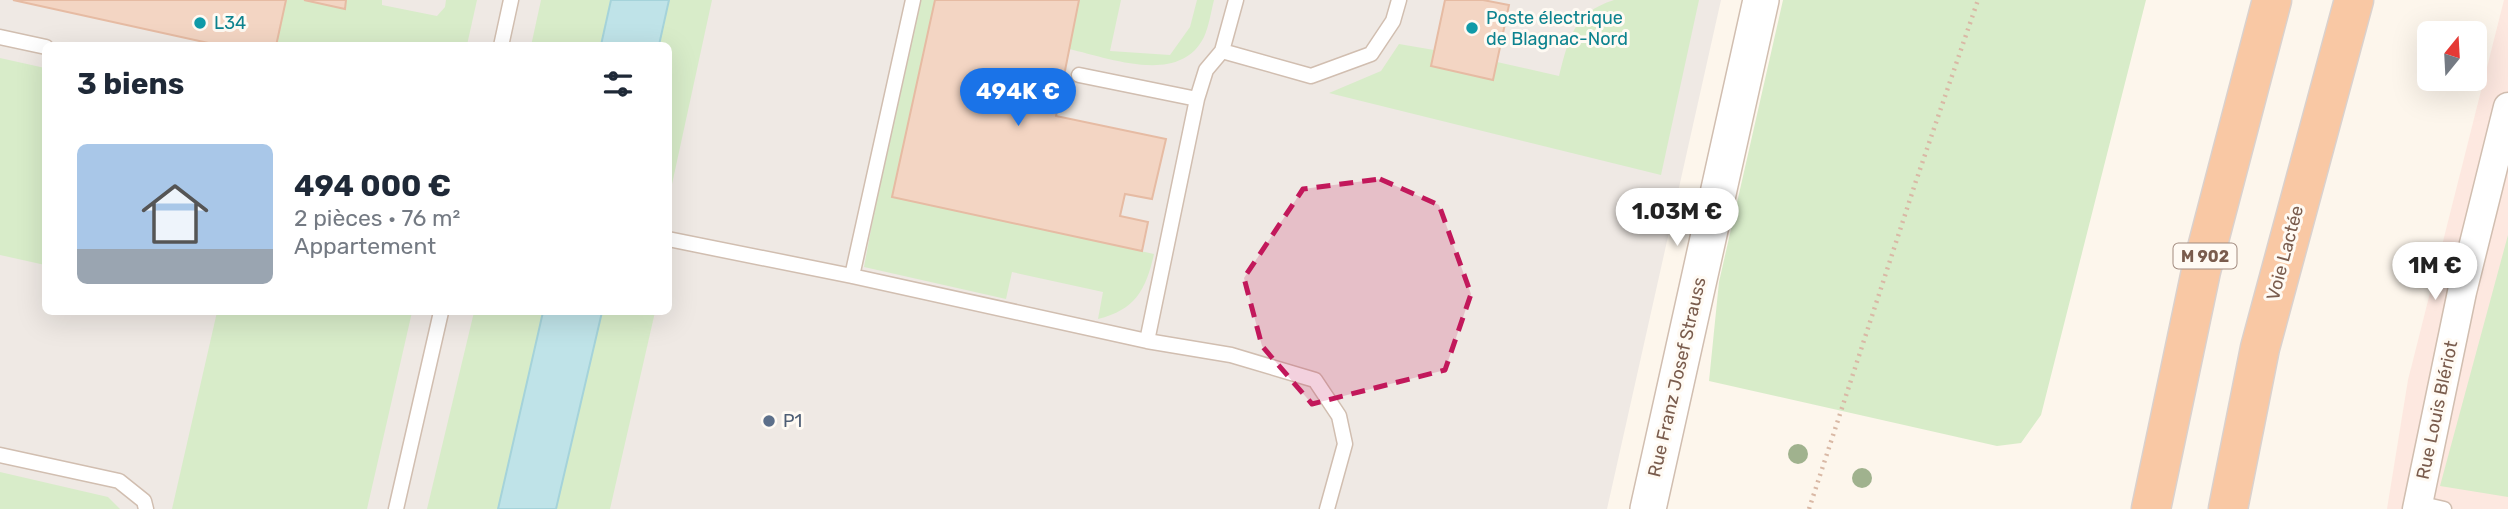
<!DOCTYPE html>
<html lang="fr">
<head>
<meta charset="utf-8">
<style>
  body { margin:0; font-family:Rubik,sans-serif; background:#f6f6f7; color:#1f2937; height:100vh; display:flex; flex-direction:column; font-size:26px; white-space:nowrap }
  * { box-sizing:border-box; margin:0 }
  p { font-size:23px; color:#747a83 }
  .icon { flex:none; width:38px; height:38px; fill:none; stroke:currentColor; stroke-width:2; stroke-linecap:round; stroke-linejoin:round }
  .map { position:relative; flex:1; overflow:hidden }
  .panel { position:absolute; left:42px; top:42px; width:630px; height:273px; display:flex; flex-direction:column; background:#fff; border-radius:10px; box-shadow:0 7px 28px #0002 }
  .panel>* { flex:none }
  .needle { width:46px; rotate:18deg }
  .tools { position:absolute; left:2417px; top:21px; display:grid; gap:14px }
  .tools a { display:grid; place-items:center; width:70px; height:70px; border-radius:10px; background:#fff; box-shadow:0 7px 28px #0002; font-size:35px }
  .price { position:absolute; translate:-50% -60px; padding:0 16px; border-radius:24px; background:#fff; color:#222; font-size:23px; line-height:46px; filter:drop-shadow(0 2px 4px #0008) }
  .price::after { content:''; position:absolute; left:50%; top:42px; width:21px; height:16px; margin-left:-10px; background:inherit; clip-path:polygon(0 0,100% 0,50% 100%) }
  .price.active { background:#1a73e8; color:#fff }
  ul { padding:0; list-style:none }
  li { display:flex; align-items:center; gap:21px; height:175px; padding:0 35px }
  li span { display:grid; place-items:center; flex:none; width:196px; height:140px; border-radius:10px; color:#555 }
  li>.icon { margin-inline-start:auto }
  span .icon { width:84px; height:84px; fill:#fffc; stroke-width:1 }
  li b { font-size:30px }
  h2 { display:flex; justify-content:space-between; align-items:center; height:84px; padding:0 35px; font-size:30px }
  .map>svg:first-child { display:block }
  .commercial { fill:#fde8e0 }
  .industrial { fill:#efe9e4; fill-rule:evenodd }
  .green { fill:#d8ecc9 }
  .water { fill:#bfe3e8; stroke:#a5d3da; stroke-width:2 }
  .building { fill:#f3d5c3; stroke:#e6bba3; stroke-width:2 }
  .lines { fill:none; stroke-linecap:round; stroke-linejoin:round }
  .service-casing { stroke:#d1beb0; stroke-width:17 }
  .minor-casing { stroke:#d1beb0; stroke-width:31 }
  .tertiary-casing { stroke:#d1beb0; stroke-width:38 }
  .trunk-casing { stroke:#dad1cd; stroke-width:41 }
  .path { stroke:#d9b8a5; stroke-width:4.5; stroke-dasharray:2 5; stroke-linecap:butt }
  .service { stroke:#fff; stroke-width:14 }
  .minor { stroke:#fff; stroke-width:28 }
  .tertiary { stroke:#fff; stroke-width:35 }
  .trunk { stroke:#f9c8a4; stroke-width:38 }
  .tree { fill:#a0b28e }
  .marked { fill:#c2185b; fill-opacity:0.2; stroke:#c2185b; stroke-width:5; stroke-dasharray:14 9; stroke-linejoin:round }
  .culture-dot { fill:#0f9aa8; stroke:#fffaf3; stroke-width:2.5 }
  .service-dot { fill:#5c6f8a; stroke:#fffaf3; stroke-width:2.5 }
  .labels { text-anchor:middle; stroke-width:6; stroke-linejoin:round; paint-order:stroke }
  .shield { fill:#fffaf3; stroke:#a28b7f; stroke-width:2 }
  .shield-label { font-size:16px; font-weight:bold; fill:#7a5c4d }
  .culture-label { font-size:18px; fill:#0d838f; stroke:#fffaf3; text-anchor:start }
  .street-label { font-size:18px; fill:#7a5c4d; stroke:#fffaf3 }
  .service-label { font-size:18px; fill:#4e5e75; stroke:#fffaf3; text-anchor:start }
</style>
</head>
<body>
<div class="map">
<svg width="2508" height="509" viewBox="0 0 2508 509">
  <rect width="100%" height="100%" fill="#fdf6ec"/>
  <!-- commercial -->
  <path class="commercial" d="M2504,0H2508V509H2387L2408,380Z"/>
  <!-- industrial -->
  <path class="industrial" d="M0,0H1721L1607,509H0ZM46,46H668V312H46Z"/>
  <!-- green -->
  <path class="green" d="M286,0H304L344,9L346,0H382V5L437,16L445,7L446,0H477L467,45L276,46Z
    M541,0H611L601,45L531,46Z
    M669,0H712L669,198L668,46H659Z
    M921,0H935L893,197L1154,254C1146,290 1135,310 1098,319L1103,292L1012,272L1006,299L864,267L878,192Z
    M1079,0H1121L1110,51L1170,55L1190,27L1197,0H1214C1211,12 1209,26 1204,37C1180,86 1109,58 1069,49Z
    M1614,0H1699L1661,175L1329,93L1381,71L1399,44L1434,50L1432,66L1493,79L1497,62L1559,76C1569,38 1573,13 1614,0Z
    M1783,0H2146L2041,415L2021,443L1997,446L1709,381L1719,282Z
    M0,58L45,68V265L0,255Z
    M2508,235V497L2440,486Z
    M217,312H412L367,509H172Z
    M474,312H543L498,509H427Z
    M602,312H655L610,509H556Z
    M0,472L108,497L120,509H0Z"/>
  <!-- water -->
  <path class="water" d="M611,0H669L659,45H601Z
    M543,312H602L556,509H498Z"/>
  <!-- building -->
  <path class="building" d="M13,0H286L276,46H222Z
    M304,0H346L345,9Z
    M935,0H1079L1056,116L1166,139L1152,199L1125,194L1120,216L1148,222L1142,251L892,197Z
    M1445,0H1483L1509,5L1493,80L1431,66Z"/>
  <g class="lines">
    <!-- service casing -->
    <g class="service-casing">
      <path id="service" d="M0,37L46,47
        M501,46L511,0
        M1222,51L1311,76L1371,54L1393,21L1399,0
        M1079,75L1197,99
        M668,239L852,276L1147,341L1231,355L1315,380L1339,416L1345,444L1327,509
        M852,276L913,0
        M1147,341L1197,99L1206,70L1222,51L1236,0
        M0,455L119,481L144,501L146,509
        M2418,503L2444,509
        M396,509L441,312"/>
    </g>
    <!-- minor casing -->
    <g class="minor-casing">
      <path id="minor" d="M2417,509L2462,292L2508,107"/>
    </g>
    <!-- tertiary casing -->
    <g class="tertiary-casing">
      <path id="tertiary" d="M1648,509L1761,0"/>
    </g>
    <!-- trunk casing -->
    <g class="trunk-casing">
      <path id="trunk" d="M2151,509L2201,271L2272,0
        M2228,509L2260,348L2354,0"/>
    </g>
    <!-- path -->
    <path class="path" d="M1809,509L1916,181L1978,0"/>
    <!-- service -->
    <use href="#service" class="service"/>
    <!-- minor -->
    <use href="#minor" class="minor"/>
    <!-- tertiary -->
    <use href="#tertiary" class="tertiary"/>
    <!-- trunk -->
    <use href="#trunk" class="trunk"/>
  </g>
  <!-- trees -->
  <g class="tree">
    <circle cx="1798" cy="454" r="10"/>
    <circle cx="1862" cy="478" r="10"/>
  </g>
  <!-- marked area -->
  <path class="marked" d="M1380,179L1439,205L1471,294L1445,370L1312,404L1262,346L1244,278L1303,189Z"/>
  <!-- markers -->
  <g class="culture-dot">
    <circle cx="200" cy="23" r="7"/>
    <circle cx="1472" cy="28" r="7"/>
  </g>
  <circle class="service-dot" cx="769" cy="421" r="7"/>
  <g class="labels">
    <!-- shield labels -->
    <rect class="shield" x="2173.5" y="243.5" width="63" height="25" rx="5"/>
    <g class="shield-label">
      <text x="2205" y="262">M 902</text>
    </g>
    <!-- culture labels -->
    <g class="culture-label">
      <text x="1486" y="24">Poste électrique<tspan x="1486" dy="21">de Blagnac-Nord</tspan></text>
      <text x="214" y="29">L34</text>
    </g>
    <!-- street labels -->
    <g class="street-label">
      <text transform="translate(2285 253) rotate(-75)" y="6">Voie Lactée</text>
      <text transform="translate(1677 377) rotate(-77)" y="6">Rue Franz Josef Strauss</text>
      <text transform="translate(2437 410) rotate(-78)" y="6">Rue Louis Blériot</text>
    </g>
    <!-- service labels -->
    <g class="service-label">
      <text x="783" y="427">P1</text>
    </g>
  </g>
</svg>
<div class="tools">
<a><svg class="needle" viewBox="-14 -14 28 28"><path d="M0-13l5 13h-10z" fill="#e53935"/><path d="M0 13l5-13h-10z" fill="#747a83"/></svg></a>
</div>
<b class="price active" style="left:1018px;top:128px">494K €</b>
<b class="price" style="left:1677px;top:248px">1.03M €</b>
<b class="price" style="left:2435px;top:302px">1M €</b>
<section class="panel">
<h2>3 biens<svg class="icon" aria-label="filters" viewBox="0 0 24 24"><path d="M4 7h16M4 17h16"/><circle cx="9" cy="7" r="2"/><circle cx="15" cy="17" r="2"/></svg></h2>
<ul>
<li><span style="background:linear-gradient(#a9c7e8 75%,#9aa5b1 0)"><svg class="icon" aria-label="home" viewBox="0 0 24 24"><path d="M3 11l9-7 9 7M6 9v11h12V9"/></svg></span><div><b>494 000 €</b><p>2 pièces · 76 m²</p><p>Appartement</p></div></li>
</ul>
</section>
</div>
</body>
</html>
